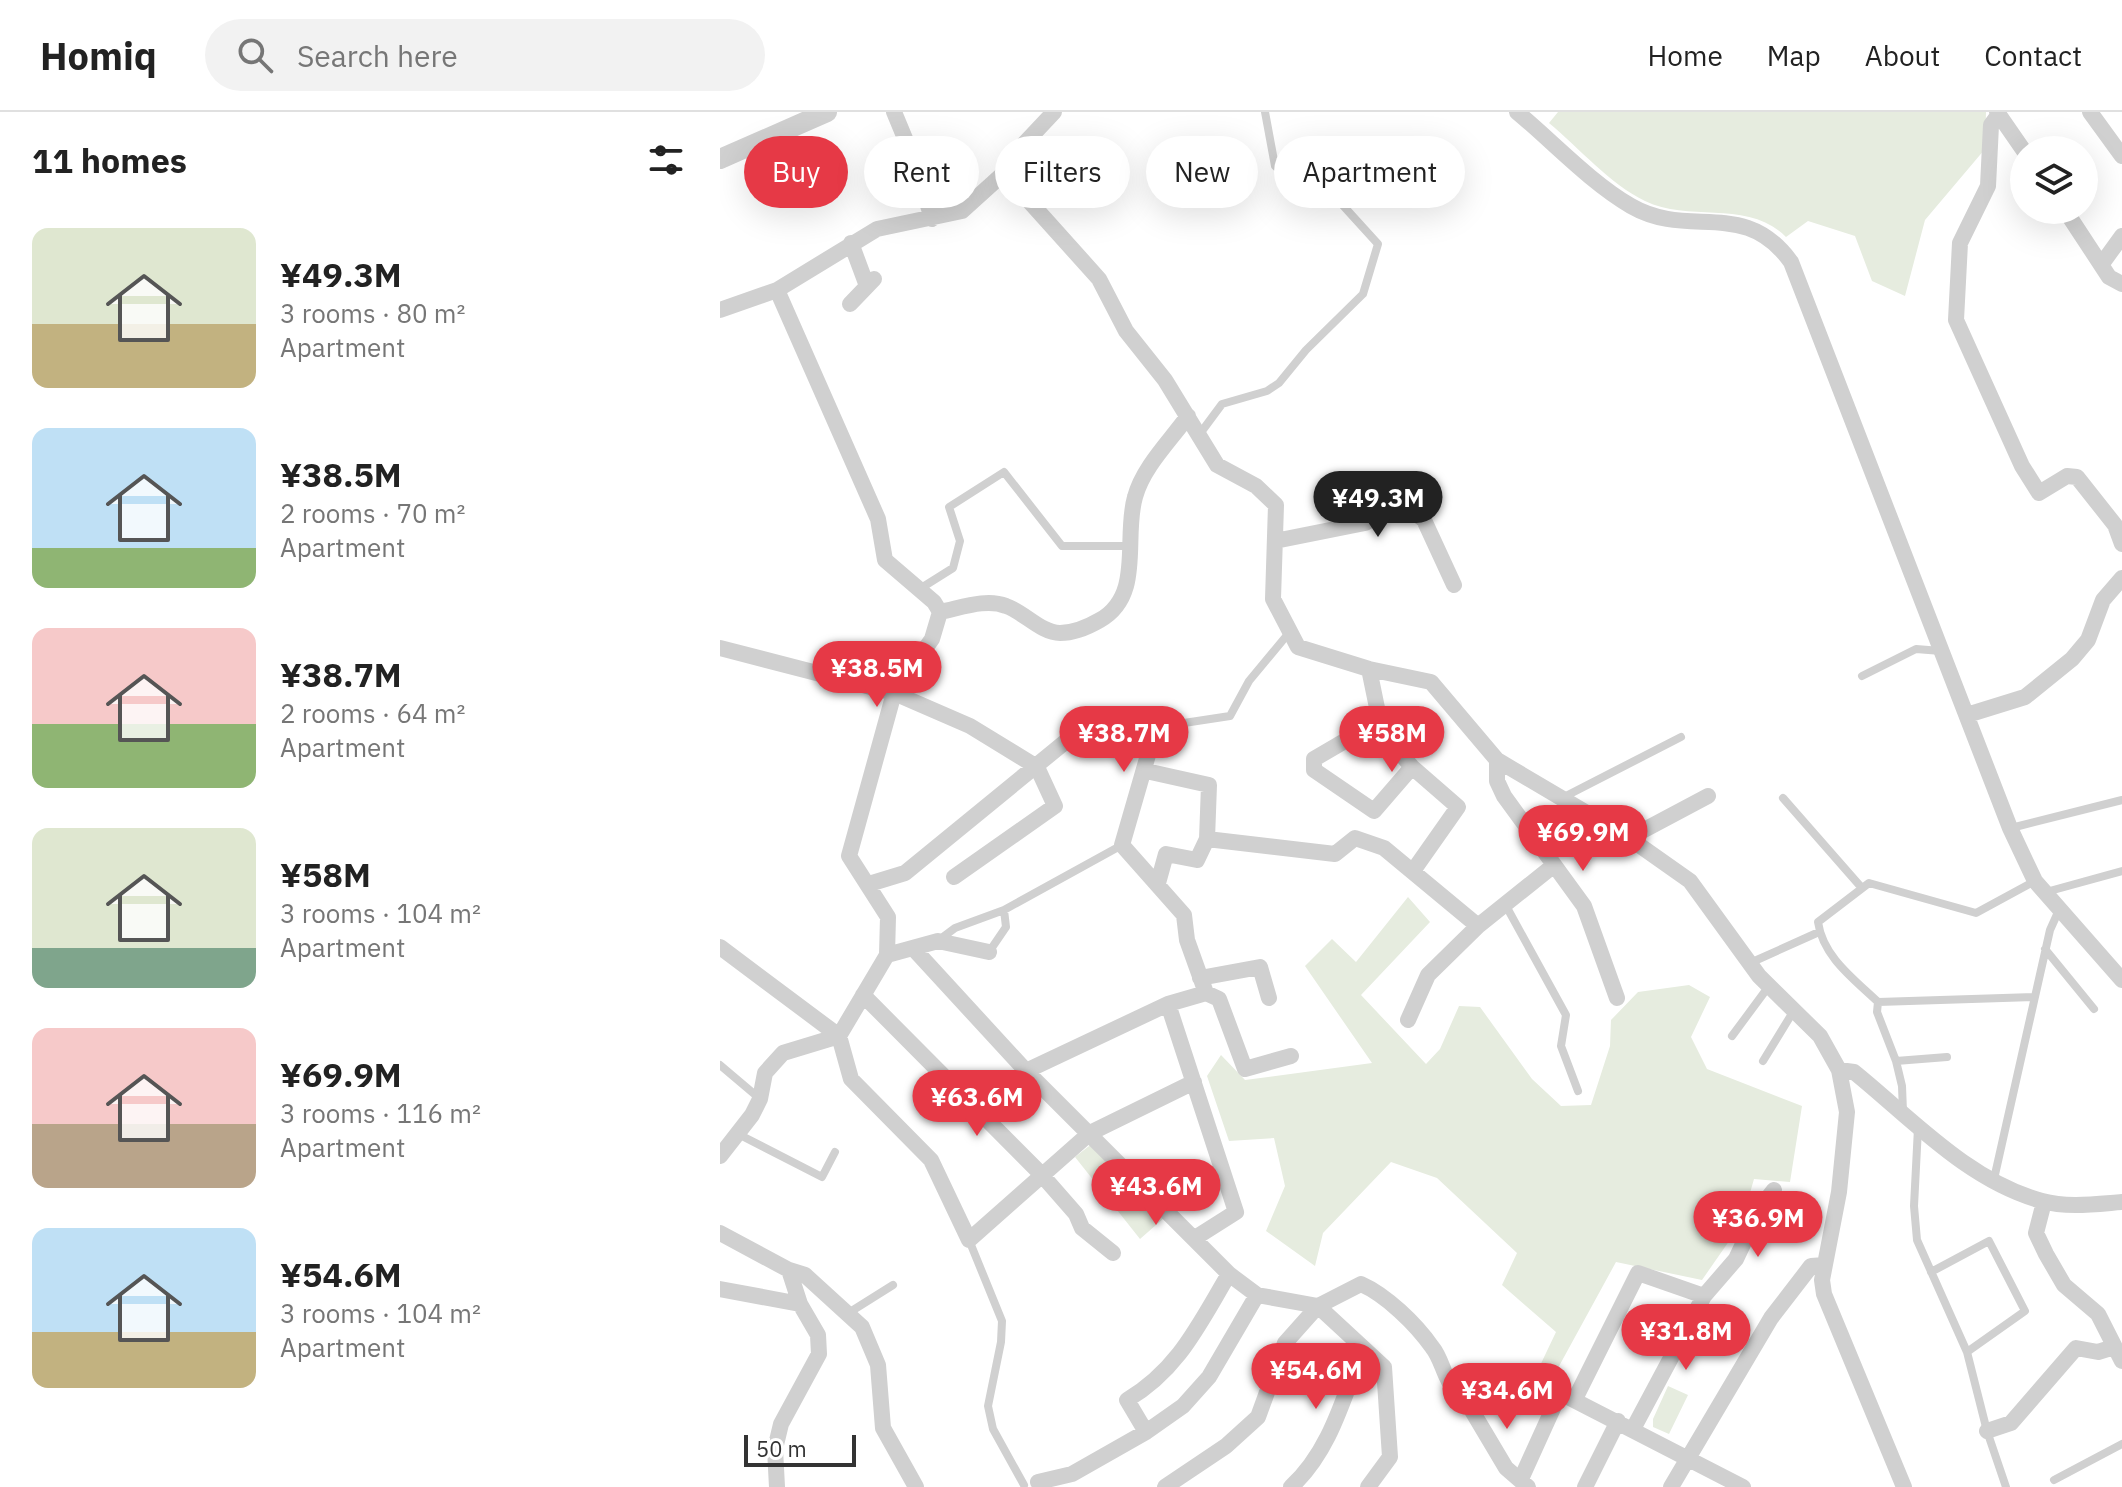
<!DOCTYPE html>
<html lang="en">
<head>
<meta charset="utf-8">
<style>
  body { margin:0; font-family:"IBM Plex Sans",sans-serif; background:#f2f2f2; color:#222; height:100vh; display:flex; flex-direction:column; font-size:30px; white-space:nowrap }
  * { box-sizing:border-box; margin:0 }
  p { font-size:26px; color:#767676 }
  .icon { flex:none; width:44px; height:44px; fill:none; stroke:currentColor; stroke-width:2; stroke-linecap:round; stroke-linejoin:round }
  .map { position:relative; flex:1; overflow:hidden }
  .panel { display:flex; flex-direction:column; background:#fff; width:720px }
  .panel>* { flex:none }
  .top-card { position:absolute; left:24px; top:24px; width:760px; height:72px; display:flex; gap:16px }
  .controls { position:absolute; left:1290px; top:24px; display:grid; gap:16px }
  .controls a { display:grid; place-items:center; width:88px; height:88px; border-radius:50%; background:#fff; box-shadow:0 8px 32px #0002; font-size:40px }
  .scale { position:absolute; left:24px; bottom:20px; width:112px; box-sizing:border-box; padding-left:8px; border:4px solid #333; border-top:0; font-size:22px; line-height:28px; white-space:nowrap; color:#333; -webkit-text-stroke:6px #fff; paint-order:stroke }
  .price { position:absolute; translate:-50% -68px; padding:0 18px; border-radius:28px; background:#e63946; color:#fff; font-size:26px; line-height:52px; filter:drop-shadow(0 2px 4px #0008) }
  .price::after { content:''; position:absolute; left:50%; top:48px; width:24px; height:18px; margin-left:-12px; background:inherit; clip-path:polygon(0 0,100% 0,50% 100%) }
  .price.current { background:#222; color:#fff }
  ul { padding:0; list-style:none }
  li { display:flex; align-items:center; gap:24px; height:200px; padding:0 32px }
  li span { display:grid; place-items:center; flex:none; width:224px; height:160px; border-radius:16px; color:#555 }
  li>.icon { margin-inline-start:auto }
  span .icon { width:96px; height:96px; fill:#fffc; stroke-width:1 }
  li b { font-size:34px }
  h2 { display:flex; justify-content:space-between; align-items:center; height:96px; padding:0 32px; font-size:34px }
  .tag { padding:0 28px; border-radius:36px; background:#fff; box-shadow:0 8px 32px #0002; font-size:28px; line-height:72px }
  .tag.current { background:#e63946; color:#fff }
  header { display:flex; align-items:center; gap:48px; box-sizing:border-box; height:112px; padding:0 40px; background:#fff; border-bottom:2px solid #e0e0e0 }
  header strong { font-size:38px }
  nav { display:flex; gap:44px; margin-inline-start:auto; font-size:28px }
  .search { width:560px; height:72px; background:#f2f2f2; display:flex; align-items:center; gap:20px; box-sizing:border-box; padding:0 28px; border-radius:44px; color:#767676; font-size:30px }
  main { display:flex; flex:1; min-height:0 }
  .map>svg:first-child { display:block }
  .green { fill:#e6ecdf }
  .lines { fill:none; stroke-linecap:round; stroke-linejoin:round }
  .service { stroke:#d0d0d0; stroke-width:8 }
  .minor { stroke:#d0d0d0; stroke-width:16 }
  .tertiary { stroke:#d0d0d0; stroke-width:20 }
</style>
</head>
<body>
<header>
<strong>Homiq</strong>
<div class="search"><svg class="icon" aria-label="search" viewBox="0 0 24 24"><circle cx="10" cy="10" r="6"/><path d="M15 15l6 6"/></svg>Search here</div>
<nav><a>Home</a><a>Map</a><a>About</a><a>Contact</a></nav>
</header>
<main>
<section class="panel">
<h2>11 homes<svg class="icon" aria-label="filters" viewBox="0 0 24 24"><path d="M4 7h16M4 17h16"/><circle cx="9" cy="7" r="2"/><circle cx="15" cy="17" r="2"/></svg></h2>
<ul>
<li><span style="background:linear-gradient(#dfe7d0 60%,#c2b280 0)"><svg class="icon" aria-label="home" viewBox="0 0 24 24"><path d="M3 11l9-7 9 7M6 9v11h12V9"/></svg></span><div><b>¥49.3M</b><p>3 rooms · 80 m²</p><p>Apartment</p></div></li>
<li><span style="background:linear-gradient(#bfe0f5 75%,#8fb573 0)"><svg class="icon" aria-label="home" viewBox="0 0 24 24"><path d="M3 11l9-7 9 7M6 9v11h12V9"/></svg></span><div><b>¥38.5M</b><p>2 rooms · 70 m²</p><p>Apartment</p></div></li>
<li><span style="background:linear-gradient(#f6c9c9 60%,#8fb573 0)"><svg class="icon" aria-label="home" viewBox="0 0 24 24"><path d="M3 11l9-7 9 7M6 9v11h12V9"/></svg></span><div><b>¥38.7M</b><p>2 rooms · 64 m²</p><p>Apartment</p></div></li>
<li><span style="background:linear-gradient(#dfe7d0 75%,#7fa58c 0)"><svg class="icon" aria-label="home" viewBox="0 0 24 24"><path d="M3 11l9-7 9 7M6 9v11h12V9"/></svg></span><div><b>¥58M</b><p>3 rooms · 104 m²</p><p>Apartment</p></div></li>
<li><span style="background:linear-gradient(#f6c9c9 60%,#b9a48a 0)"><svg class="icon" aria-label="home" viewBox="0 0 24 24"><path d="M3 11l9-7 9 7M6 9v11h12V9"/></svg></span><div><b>¥69.9M</b><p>3 rooms · 116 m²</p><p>Apartment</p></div></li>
<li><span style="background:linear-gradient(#bfe0f5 65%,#c2b280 0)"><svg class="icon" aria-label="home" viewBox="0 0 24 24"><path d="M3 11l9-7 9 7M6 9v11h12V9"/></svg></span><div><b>¥54.6M</b><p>3 rooms · 104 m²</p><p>Apartment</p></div></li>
</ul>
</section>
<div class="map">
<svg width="1402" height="1375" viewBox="0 0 1402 1375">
  <rect width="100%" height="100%" fill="#fff"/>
  <!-- green -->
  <path class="green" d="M838,0H1266L1265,37L1205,108L1185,184L1152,169L1135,124L1088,109L1066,125C1029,87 970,111 925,89C890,72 859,36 829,11Z
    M688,785L710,810L641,883L706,952L720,937L739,894L760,895L812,967L841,994L871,993L890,934L891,908L918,880L969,873L990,885L971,925L987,957L1082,994L1070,1070L1034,1067L1021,1112L982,1168L896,1150L832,1267L816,1262L836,1220L782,1173L797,1141L717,1066L671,1050L603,1121L595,1154L546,1119L565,1074L554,1026L509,1029L487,964L501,943L525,968L652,951L585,854L612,827L636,850Z
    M373,1031L444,1106L420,1127L355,1045Z
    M948,1274L968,1283L949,1322L933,1315V1307Z"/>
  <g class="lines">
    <!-- service -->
    <path class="service" d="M479,323L502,292L547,279L559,271L586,238L643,182L658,132L598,66L562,61L555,54L545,0
      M198,478L233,456L240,429L229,395L284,360L342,434H409
      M1142,564L1196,537L1221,539
      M439,605L464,611L510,604L529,569L568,522
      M842,686L961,625
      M1063,686L1141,775
      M1291,716L1402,688
      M1326,780L1402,759
      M785,792L846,903L841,934L858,979
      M219,828L235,816L284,798L402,733
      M1325,837L1374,897
      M269,840L286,815L284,798
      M1030,851L1099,820
      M1314,885L1158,890C1134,867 1103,845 1098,810L1149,771L1256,801L1315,769
      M1158,890L1157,900L1176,949L1182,974L1183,1000
      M1012,924L1049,874
      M1043,949L1073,900
      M1176,949L1227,945
      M0,953L39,986
      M1198,1016L1194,1094L1197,1128L1247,1240L1267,1319L1286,1375
      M20,1023L102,1065L115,1040
      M1274,1067L1330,818L1339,798
      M249,1128L282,1209L281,1230L268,1294L273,1317L304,1373
      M1211,1160L1269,1129L1305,1199L1247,1240
      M130,1200L173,1173
      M1334,1368L1402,1332"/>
    <!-- minor -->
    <path class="minor" d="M174,0L196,53L212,107
      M797,0C833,30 870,70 911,94C970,128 1024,85 1071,150L1290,716L1315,769L1402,868
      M1277,0L1304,39
      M1370,0L1402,44
      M1279,2L1271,13L1268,74L1240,131L1236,208L1302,354L1319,381L1347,364L1357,365L1395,413L1402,432
      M284,61L379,167L406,219L445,268L497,353L536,374L556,393L553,487L578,535L649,557L711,570L777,648L909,726L970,769L1039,864L1100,924L1119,958L1127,1000L1119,1080L1102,1168L1104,1182L1184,1375
      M1345,98L1389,165L1402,172
      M131,131L147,174
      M1381,153L1402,124
      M57,178L158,407L165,448L214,490L220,500L212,527L174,581L129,744L168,805L167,843
      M130,192L154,167
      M0,198L57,178L157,117L242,99L284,61L303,33L334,0
      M555,429L645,411L681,390L704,408L734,473
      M220,500C241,496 266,486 286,494C304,500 321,521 340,521C354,521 368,515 380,508C424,483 403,426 415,385C423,355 450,329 468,304
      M0,536L174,581L250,614L317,655L335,694L234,765
      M649,557L662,620L692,655L738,695L693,759
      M1247,603L1305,585L1352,547L1368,528L1383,488L1402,466
      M439,605L402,733L464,803L467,828L486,881
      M659,609L594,647V658L654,699L692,655
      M777,648V669L784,684L864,794L897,886
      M426,659L489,673L487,727L477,748L446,742L438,771
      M909,726L988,684
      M487,727L615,742L635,726L664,736L758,814
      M149,772L185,761L350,626L433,625
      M0,835L119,924L131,967L211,1048L249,1128L370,1021L474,970
      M193,836L306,959L509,1162L537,1183L598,1194L664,1255L670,1345L648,1375
      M480,866L540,855L549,886
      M143,883L321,1062L356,1102L362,1116L393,1141
      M448,892L516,1100L475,1126
      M688,908L708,863L758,814L833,754
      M1119,958L1134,960C1191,1006 1248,1069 1322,1089C1347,1096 1376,1092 1402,1090
      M306,959L448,892L486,881L499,887L525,957L571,944
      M0,1044L32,1003L40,987L45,961L63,941L119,924L167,843L218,829L269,840
      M1324,1090L1316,1121L1326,1142L1344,1173L1378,1202L1402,1249
      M0,1121L69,1158L80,1192L98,1223L99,1242L61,1312L55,1337L57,1375
      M69,1158L85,1163L142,1215L158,1253L163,1316L196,1375
      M0,1177L80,1192
      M742,1282L786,1356L808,1375
      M855,1287L918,1161L984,1184
      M913,1317L984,1184L1016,1147L1040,1096L1054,1078
      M1267,1319L1291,1311L1356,1236L1378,1240L1394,1235
      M426,1320L407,1288C459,1257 479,1212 509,1162
      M801,1367L840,1281
      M318,1370L352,1362L426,1320L463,1294L489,1265L537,1183
      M445,1375L506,1334L538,1305L565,1231L598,1194L641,1172C666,1183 696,1212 712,1235C724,1249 724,1274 742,1282L817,1274L840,1281L1023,1375
      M571,1375C610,1339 623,1287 642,1238
      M865,1375L898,1309
      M951,1375L1051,1206L1091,1154L1105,1153"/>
    <!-- tertiary -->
    <path class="tertiary" d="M0,47L107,0"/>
  </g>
</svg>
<div class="controls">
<a><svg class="icon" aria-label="layers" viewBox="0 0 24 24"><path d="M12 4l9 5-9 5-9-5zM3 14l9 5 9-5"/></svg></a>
</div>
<div class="scale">50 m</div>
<b class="price current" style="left:658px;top:427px">¥49.3M</b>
<b class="price" style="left:157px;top:597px">¥38.5M</b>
<b class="price" style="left:404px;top:662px">¥38.7M</b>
<b class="price" style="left:672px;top:662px">¥58M</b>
<b class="price" style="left:863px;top:761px">¥69.9M</b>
<b class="price" style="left:257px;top:1026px">¥63.6M</b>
<b class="price" style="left:436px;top:1115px">¥43.6M</b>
<b class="price" style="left:1038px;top:1147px">¥36.9M</b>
<b class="price" style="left:966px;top:1260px">¥31.8M</b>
<b class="price" style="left:596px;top:1299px">¥54.6M</b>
<b class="price" style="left:787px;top:1319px">¥34.6M</b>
<div class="top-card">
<a class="tag current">Buy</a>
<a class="tag">Rent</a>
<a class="tag">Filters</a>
<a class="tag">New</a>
<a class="tag">Apartment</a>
</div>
</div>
</main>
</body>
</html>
